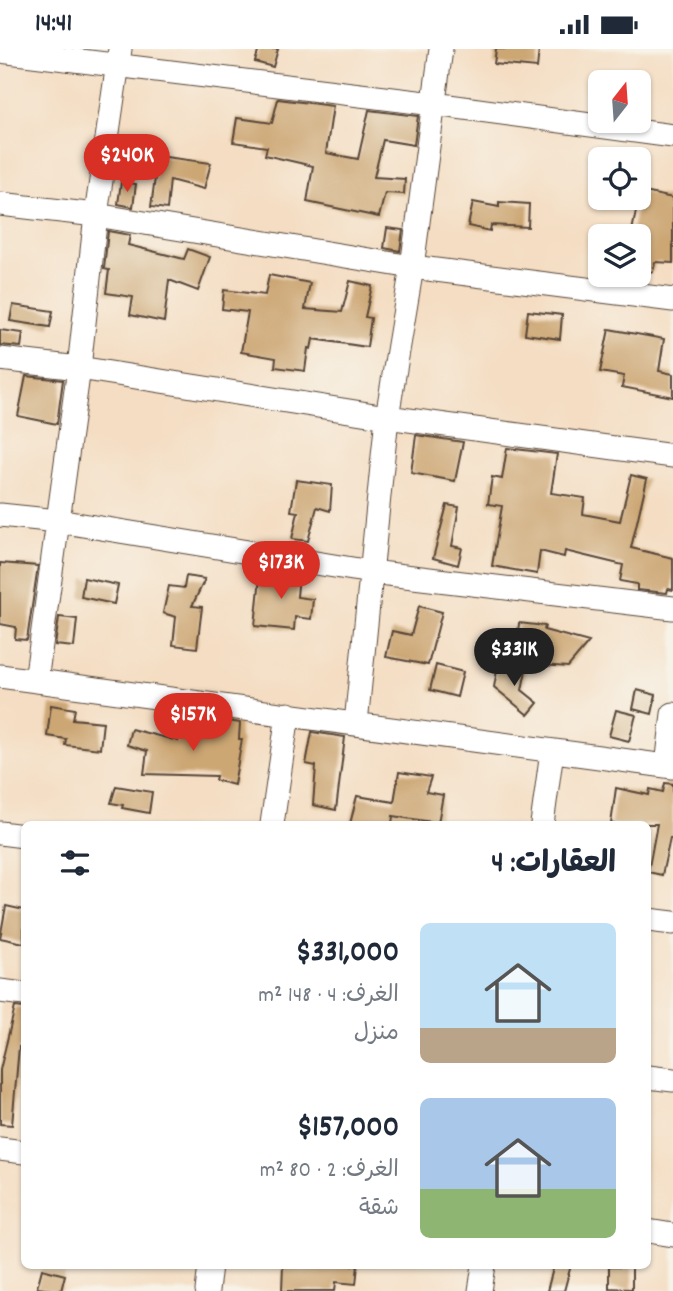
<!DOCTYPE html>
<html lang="ar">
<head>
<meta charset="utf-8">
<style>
  body { margin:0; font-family:Dekko,"Playpen Sans Arabic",sans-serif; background:#f6f6f7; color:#1f2937; direction:rtl; height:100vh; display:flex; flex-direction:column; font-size:26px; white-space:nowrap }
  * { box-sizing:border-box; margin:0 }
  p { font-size:23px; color:#747a83 }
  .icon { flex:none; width:38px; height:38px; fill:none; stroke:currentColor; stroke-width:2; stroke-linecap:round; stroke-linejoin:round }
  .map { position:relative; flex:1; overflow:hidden; direction:ltr }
  .panel { position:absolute; left:21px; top:772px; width:630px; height:448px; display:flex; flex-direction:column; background:#fff; border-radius:10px; box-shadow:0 2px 5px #0004; direction:rtl }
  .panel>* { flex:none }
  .needle { width:46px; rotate:17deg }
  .controls { position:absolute; left:588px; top:21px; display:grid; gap:14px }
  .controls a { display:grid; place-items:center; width:63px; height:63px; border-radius:10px; background:#fff; box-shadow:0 2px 5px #0004; font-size:35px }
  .price { position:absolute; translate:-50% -60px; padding:0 16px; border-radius:24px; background:#d93025; color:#fff; font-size:23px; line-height:46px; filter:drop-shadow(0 2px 4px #0008) }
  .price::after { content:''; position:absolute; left:50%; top:42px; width:21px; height:16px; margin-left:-10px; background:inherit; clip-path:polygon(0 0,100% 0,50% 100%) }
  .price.active { background:#222; color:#fff }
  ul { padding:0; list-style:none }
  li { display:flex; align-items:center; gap:21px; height:175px; padding:0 35px }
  li span { display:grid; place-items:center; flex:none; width:196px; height:140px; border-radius:10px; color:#555 }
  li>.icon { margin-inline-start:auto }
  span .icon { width:84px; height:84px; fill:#fffc; stroke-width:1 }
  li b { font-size:30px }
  h2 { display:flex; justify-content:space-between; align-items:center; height:84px; padding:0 35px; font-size:30px }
  .status { display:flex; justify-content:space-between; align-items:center; height:49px; padding:0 35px; background:#fff; direction:ltr }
  .status svg { height:19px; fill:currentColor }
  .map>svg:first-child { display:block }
  .building { fill:#cca673 }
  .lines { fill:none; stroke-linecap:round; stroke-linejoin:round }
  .street-casing { stroke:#574537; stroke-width:25 }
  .street { stroke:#fff; stroke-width:23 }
</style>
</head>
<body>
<div class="status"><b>14:41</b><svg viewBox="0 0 49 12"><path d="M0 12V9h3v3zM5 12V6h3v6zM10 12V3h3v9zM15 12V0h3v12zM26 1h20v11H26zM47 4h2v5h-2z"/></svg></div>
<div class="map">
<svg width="673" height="1242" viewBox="0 0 673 1242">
  <rect width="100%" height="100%" fill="#f7f3e8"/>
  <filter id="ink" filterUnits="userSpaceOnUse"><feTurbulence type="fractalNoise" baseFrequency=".0143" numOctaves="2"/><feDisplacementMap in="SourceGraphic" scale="14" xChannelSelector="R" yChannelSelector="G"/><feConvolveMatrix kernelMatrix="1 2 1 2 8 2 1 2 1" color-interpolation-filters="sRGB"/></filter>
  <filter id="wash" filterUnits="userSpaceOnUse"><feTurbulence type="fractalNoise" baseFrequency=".00686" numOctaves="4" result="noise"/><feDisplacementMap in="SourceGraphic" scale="28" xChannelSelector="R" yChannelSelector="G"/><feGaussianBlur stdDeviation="1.57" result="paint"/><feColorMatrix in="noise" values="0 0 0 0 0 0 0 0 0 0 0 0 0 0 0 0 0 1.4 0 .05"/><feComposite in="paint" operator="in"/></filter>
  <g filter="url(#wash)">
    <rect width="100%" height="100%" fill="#f4ddc2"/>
    <g id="blocks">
      <!-- building -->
      <path class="building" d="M259,0H278L273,18L255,13Z
        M496,0H539L537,19L494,15Z
        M278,50L333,57L326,104L358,110L369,61L418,67L414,96L383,91L374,128L405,130L404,145L385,144L379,168L307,153L313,117L265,106L267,98L233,93L237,69L272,74Z
        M158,107L211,114L204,140L170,131L167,160L151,158Z
        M121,133L136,135L133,158L118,155Z
        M640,142L673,149V214L655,213L653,223L639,220V187H631Z
        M473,153L499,158V153L529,155L528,178L491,176L490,182L468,177Z
        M387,179L403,181L400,202L384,199Z
        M108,182L130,186L128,196L184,210L188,200L210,208L198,242L169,231L164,273L130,266L133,248L106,244L109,221L104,220Z
        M269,226L310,234L305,260L342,263L350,232L372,237L365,268L371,269L367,298L313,290L311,300L308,299L305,322L275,318L276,309L241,303L248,263L222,260L224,241L265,246Z
        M13,256L53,262L50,278L10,272Z
        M528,262L562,266L560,290L525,285Z
        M609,280L664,290L659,322L673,325V348L622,338L624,327L600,323Z
        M0,281L23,284L21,298L0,296Z
        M26,327L63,331L57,375L18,367Z
        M416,386L463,393L455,432L411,424Z
        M507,399L557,405L551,444L585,449L583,465L620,472L631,426L647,430L631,499L673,509V541L668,540L667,544L637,541V535L620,532L623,516L565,502L564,508L540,502L537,525L492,517L502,457L488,455L492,428L502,430Z
        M296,431L332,436L330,462L317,458L308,492L292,490L298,463L291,462Z
        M447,456L459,458L452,497L462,499L458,516L433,509Z
        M0,514L38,517L27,591L15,590L16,578L0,575Z
        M261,519L299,525L297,548L313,550L311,570L295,568L294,581L255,577Z
        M186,527L205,530L192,557L202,558L197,599L173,596L176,568L163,564L169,537L184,539Z
        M84,529L118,536L114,555L81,548Z
        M419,557L442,563L428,616L386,608L392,582L411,586Z
        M59,568L77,570L74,598L55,596Z
        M519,574L545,577L544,581L589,593L568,618L515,614Z
        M436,616L463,623L457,648L430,641Z
        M498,616L526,621L522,641L538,654L528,666L494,638Z
        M637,641L656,646L652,665L633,660Z
        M51,656L75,660L73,670L103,673L100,700L65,696L66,690L47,687Z
        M616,661L636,666L629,692L609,687Z
        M216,670L240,674L239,690H242L234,736L215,731L216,727L144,725L147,702L127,696L131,680L178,692L179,684L215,685Z
        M312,683L345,688L336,761L313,756L316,717L306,715Z
        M399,723L431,728L426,743L443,746L438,774L393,767L392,775H350L357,747L394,753Z
        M665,734L673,735V789H670L662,826L648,823L657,775H611L616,739L649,746L650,740L663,743Z
        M116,737L152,743L149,764L122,759L123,756L111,754Z
        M6,857L24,861V894L0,889Z
        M15,958L24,959V999L19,998L12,1076L0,1075V1021Z
        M283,1216H358L356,1235L336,1233L335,1242H282Z
        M554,1216H571L564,1242H547Z
        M609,1218H632V1240L609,1239Z
        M42,1220L65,1226L61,1242L37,1239Z"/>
    </g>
  </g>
  <g filter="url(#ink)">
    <use href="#blocks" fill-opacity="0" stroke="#574537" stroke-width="2"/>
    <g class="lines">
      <!-- street casing -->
      <g class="street-casing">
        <path id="street" d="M0,2L434,55L673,87
          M0,155L96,166L412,218L673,251
          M0,310L79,319L387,368L673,407
          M0,466L58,472L371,523L673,559
          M0,627L673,718
          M36,632L79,319L96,166L120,0
          M356,674L387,368L412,218L441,0
          M667,717L673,665
          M272,775L288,665
          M542,775L552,702
          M0,784L24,787
          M648,871L673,874
          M0,942L24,945
          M648,1028L673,1031
          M0,1100L24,1103
          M648,1182L673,1186
          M207,1242L210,1216
          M480,1242L484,1216"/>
      </g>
      <!-- street -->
      <use href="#street" class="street"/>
    </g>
  </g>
</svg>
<div class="controls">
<a><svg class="needle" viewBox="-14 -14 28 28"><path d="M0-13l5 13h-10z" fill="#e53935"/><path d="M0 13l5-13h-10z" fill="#747a83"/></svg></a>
<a><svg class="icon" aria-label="locate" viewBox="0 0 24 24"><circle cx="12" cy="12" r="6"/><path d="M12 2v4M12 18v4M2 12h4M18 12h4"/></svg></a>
<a><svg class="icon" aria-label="layers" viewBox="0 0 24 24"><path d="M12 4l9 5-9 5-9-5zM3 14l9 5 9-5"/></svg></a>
</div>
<b class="price" style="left:127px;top:145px">$240K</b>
<b class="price" style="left:281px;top:552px">$173K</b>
<b class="price active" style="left:514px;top:639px">$331K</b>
<b class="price" style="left:193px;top:704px">$157K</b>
<section class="panel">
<h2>العقارات: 4<svg class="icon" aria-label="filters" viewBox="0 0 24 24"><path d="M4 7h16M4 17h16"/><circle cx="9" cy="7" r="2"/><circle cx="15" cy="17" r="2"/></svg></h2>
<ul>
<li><span style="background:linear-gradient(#bfe0f5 75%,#b9a48a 0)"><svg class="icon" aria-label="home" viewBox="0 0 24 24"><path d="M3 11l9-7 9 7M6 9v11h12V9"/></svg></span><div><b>$331,000</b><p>الغرف: 4 · 148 m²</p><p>منزل</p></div></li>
<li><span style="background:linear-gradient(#a9c7e8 65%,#8fb573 0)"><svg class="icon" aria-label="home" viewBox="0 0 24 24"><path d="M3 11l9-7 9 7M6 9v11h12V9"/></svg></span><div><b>$157,000</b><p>الغرف: 2 · 80 m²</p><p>شقة</p></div></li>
</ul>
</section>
</div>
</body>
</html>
